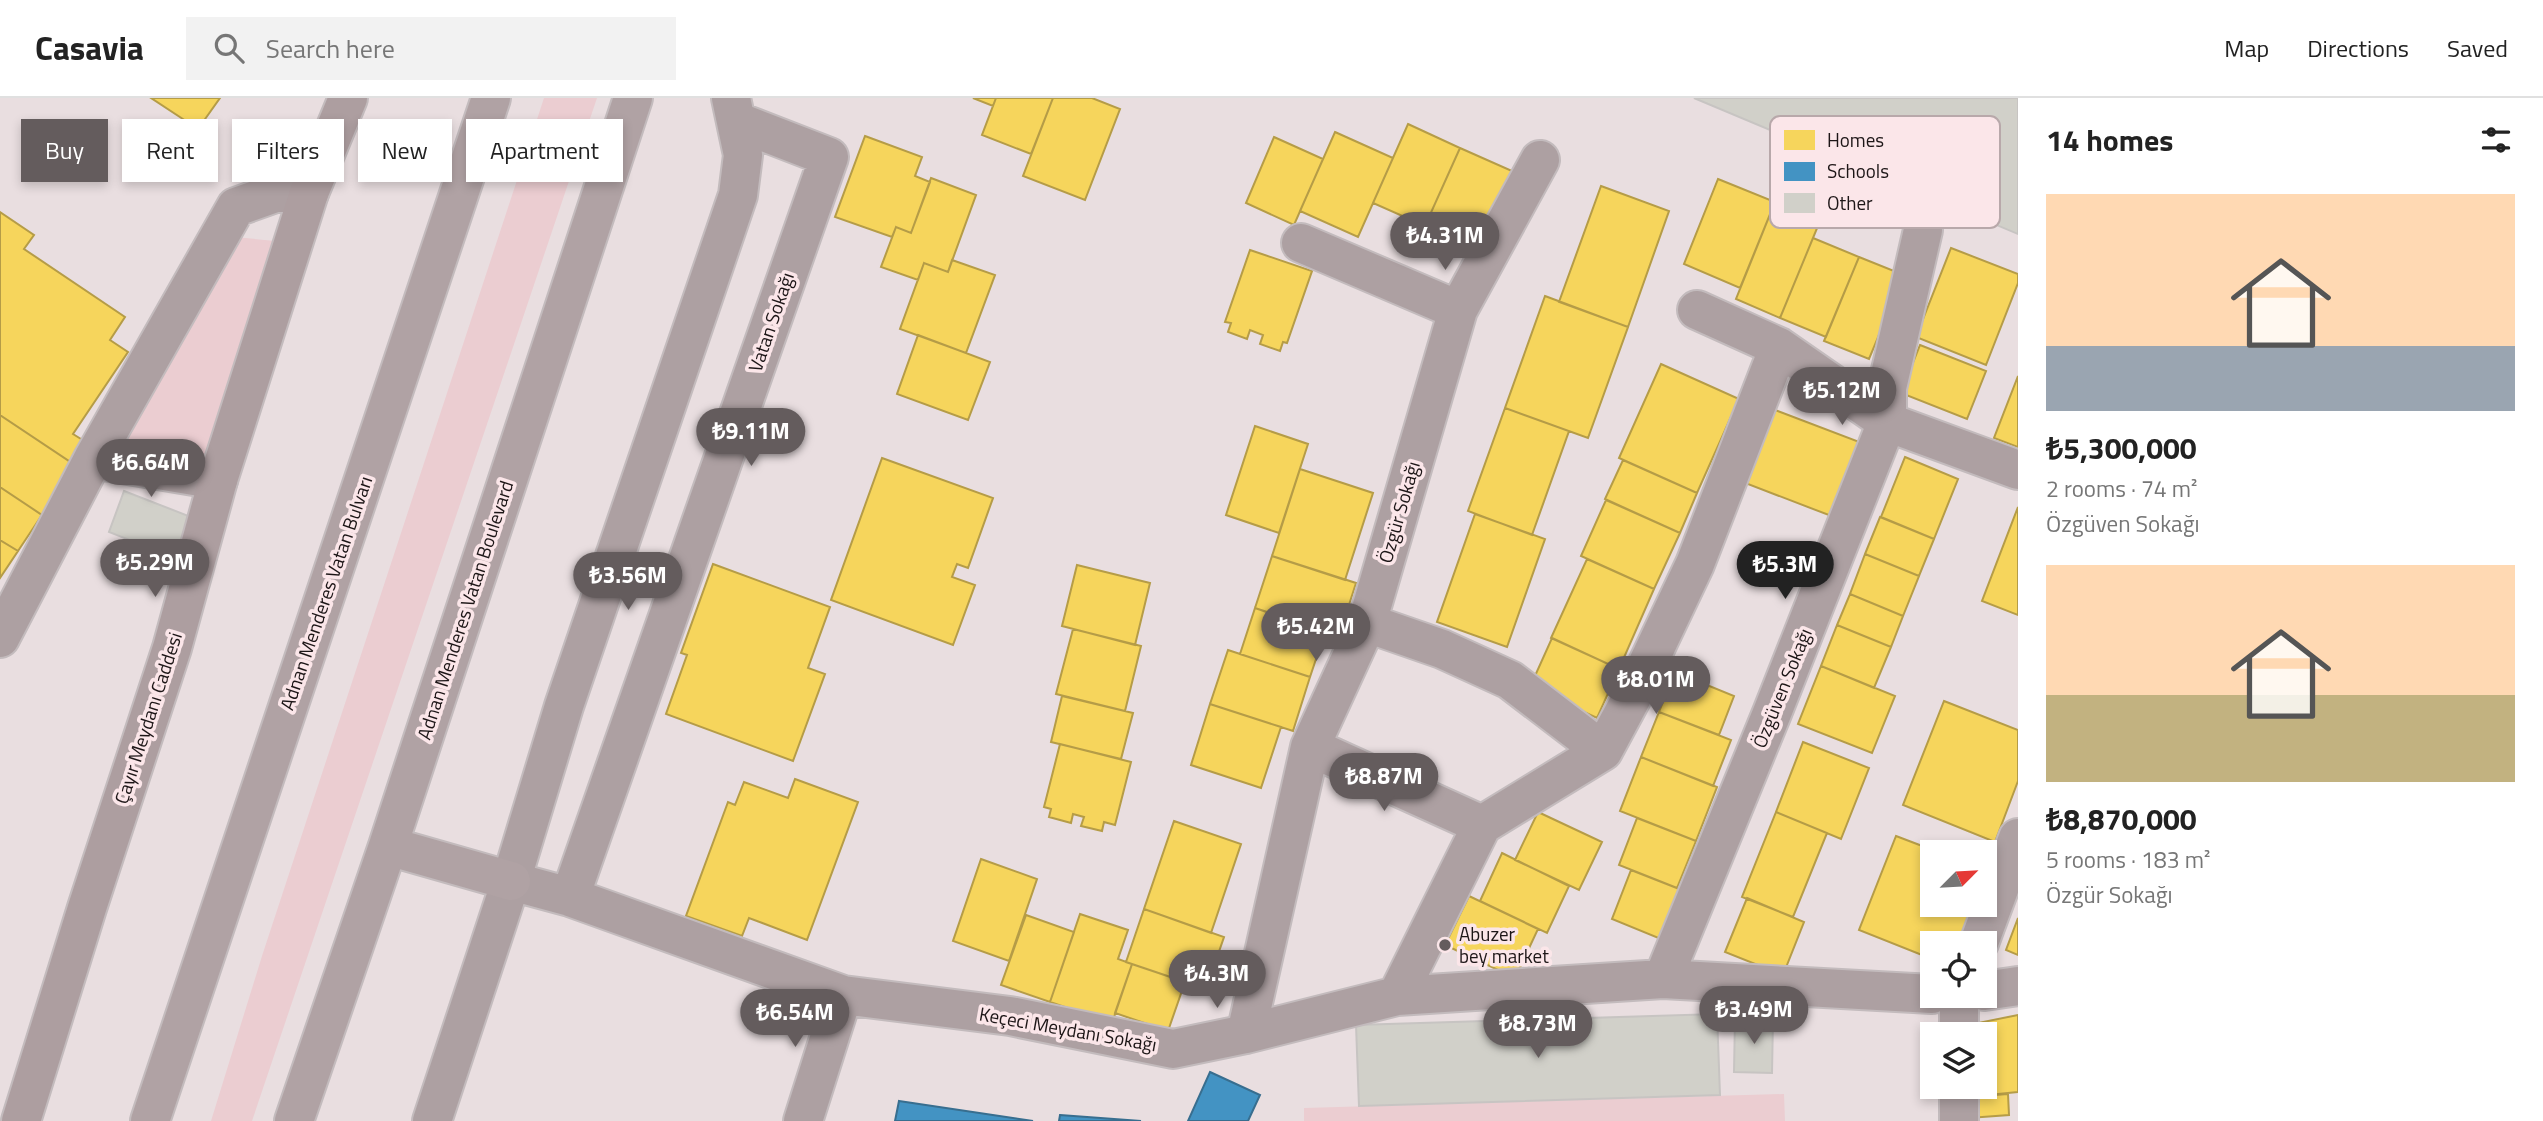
<!DOCTYPE html>
<html lang="en">
<head>
<meta charset="utf-8">
<style>
  body { margin:0; font-family:"Titillium Web",sans-serif; background:#f2f2f2; color:#222; height:100vh; display:flex; flex-direction:column; font-size:26px; white-space:nowrap }
  * { box-sizing:border-box; margin:0 }
  p { font-size:23px; color:#767676 }
  .icon { flex:none; width:38px; height:38px; fill:none; stroke:currentColor; stroke-width:2; stroke-linecap:round; stroke-linejoin:round }
  .map { position:relative; flex:1; overflow:hidden }
  .details { display:flex; flex-direction:column; background:#fff; width:525px }
  .details>* { flex:none }
  .guide { position:absolute; left:21px; top:21px; width:665px; height:63px; display:flex; gap:14px }
  .needle { width:46px; rotate:66deg }
  .buttons { position:absolute; left:1920px; top:742px; display:grid; gap:14px }
  .buttons a { display:grid; place-items:center; width:77px; height:77px; border-radius:0px; background:#fff; box-shadow:0 4px 10px #0003; font-size:35px }
  .price { position:absolute; translate:-50% -60px; padding:0 16px; border-radius:24px; background:#645c5d; color:#fff; font-size:23px; line-height:46px; filter:drop-shadow(0 2px 4px #0008) }
  .price::after { content:''; position:absolute; left:50%; top:42px; width:21px; height:16px; margin-left:-10px; background:inherit; clip-path:polygon(0 0,100% 0,50% 100%) }
  .price.current { background:#222; color:#fff }
  ul { padding:0; list-style:none }
  li { display:grid; align-content:center; gap:14px; height:371px; padding:0 28px }
  li span { display:grid; place-items:center; height:217px; border-radius:0px; color:#555 }
  li>.icon { margin-inline-start:auto }
  span .icon { width:126px; height:126px; fill:#fffc; stroke-width:1 }
  li b { font-size:30px }
  h2 { display:flex; justify-content:space-between; align-items:center; height:84px; padding:0 28px; font-size:30px }
  .tag { padding:0 24px; border-radius:0px; background:#fff; box-shadow:0 4px 10px #0003; font-size:24px; line-height:63px }
  .tag.current { background:#645c5d; color:#fff }
  header { display:flex; align-items:center; gap:42px; box-sizing:border-box; height:98px; padding:0 35px; background:#fff; border-bottom:2px solid #e0e0e0 }
  header strong { font-size:33px }
  nav { display:flex; gap:38px; margin-inline-start:auto; font-size:24px }
  .search { width:490px; height:63px; background:#f2f2f2; display:flex; align-items:center; gap:18px; box-sizing:border-box; padding:0 24px; border-radius:0px; color:#767676; font-size:26px }
  main { display:flex; flex:1; min-height:0 }
  .map>svg:first-child { display:block }
  .green { fill:#ebcdd1 }
  .homes { fill:#f6d55c; stroke:#b59c47; stroke-width:2 }
  .schools { fill:#4393c3; stroke:#386e8f; stroke-width:2 }
  .building { fill:#d1d0c9; stroke:#c7c4c2; stroke-width:2 }
  .lines { fill:none; stroke-linecap:round; stroke-linejoin:round }
  .minor-casing { stroke:#c3bbbd; stroke-width:42 }
  .secondary-casing { stroke:#c3bbbd; stroke-width:42 }
  .primary-casing { stroke:#c3bbbd; stroke-width:42 }
  .minor { stroke:#ada0a2; stroke-width:38 }
  .secondary { stroke:#ad9ea0; stroke-width:38 }
  .primary { stroke:#b0a2a4; stroke-width:38 }
  .poi-dot { fill:#645c5d; stroke:#fbe6e9; stroke-width:2.5 }
  .labels { text-anchor:middle; stroke-width:7; stroke-linejoin:round; paint-order:stroke }
  .street-label { font-size:19px; fill:#1d1617; stroke:#fbe6e9 }
  .poi-label { font-size:19px; fill:#1d1617; stroke:#fbe6e9; text-anchor:start }
  .key { fill:#fbe6e9; stroke:#b8a8aa; stroke-width:2 }
  .key-label { font-size:19px; fill:#1d1617 }
</style>
</head>
<body>
<header>
<strong>Casavia</strong>
<div class="search"><svg class="icon" aria-label="search" viewBox="0 0 24 24"><circle cx="10" cy="10" r="6"/><path d="M15 15l6 6"/></svg>Search here</div>
<nav><a>Map</a><a>Directions</a><a>Saved</a></nav>
</header>
<main>
<div class="map">
<svg width="2018" height="1023" viewBox="0 0 2018 1023">
  <rect width="100%" height="100%" fill="#e9dee0"/>
  <!-- green -->
  <path class="green" d="M544,0H597L252,1023H211L262,858Z
    M235,139L275,143L208,363L121,353Z
    M1784,996L1785,1023H1304V1010Z"/>
  <!-- homes -->
  <path class="homes" d="M151,0H220L198,31Z
    M973,0H996L993,8Z
    M996,0H1053L1031,56L982,37Z
    M1053,0H1092L1120,11L1085,102L1023,78Z
    M1408,26L1460,50L1425,128L1373,105Z
    M1335,34L1393,60L1358,139L1300,113Z
    M865,38L922,59L915,78L930,84L911,135L896,129L892,139L835,119Z
    M1274,39L1323,61L1294,127L1246,105Z
    M1460,50L1512,73L1472,162L1420,139Z
    M931,80L976,97L948,174L924,165L918,182L881,169L896,129L911,135Z
    M1718,81L1775,104L1740,190L1684,166Z
    M1601,88L1669,113L1628,229L1559,204Z
    M1775,104L1820,123L1780,220L1736,201Z
    M0,114L34,137L24,151L125,219L110,242L128,254L73,336L89,346L75,367L0,317Z
    M1813,140L1859,159L1826,239L1780,220Z
    M1951,150L2018,176V185L1986,267L1916,239Z
    M1250,152L1312,173L1287,245L1283,244L1280,253L1260,246L1263,237L1250,232L1247,241L1228,234L1231,225L1225,224Z
    M1859,159L1904,177L1869,261L1824,243Z
    M952,162L995,177L966,255L900,231L924,165L948,174Z
    M1545,198L1628,229L1588,340L1505,310Z
    M918,237L990,264L968,322L897,296Z
    M1920,247L1986,273L1967,321L1901,295Z
    M1661,266L1739,301L1697,395L1619,360Z
    M2018,278V349L1994,340Z
    M1767,309L1862,345L1834,419L1740,383Z
    M1505,310L1569,333L1532,437L1468,413Z
    M0,317L75,367L42,417L0,389Z
    M1255,328L1308,346L1279,435L1226,417Z
    M1905,359L1958,381L1934,441L1881,419Z
    M882,360L993,400L968,470L957,466L952,479L975,487L953,547L831,502Z
    M1623,362L1697,395L1680,435L1605,401Z
    M1300,371L1373,395L1345,482L1272,458Z
    M0,389L42,417L18,453L0,442Z
    M1606,402L1680,435L1654,491L1581,458Z
    M2018,409V517L1982,503Z
    M1475,416L1545,441L1507,549L1437,524Z
    M1880,419L1934,441L1919,478L1865,456Z
    M0,442L18,453L0,480Z
    M1865,456L1919,478L1903,518L1850,496Z
    M1272,458L1356,485L1339,538L1255,510Z
    M1587,461L1654,491L1619,571L1551,540Z
    M713,466L830,509L808,570L825,576L793,663L666,616L687,557L681,555Z
    M1077,467L1150,485L1135,547L1062,528Z
    M1850,496L1903,518L1891,549L1837,527Z
    M1255,510L1325,534L1310,579L1240,556Z
    M1837,527L1891,549L1874,590L1821,568Z
    M1073,531L1141,548L1125,613L1056,596Z
    M1552,540L1619,571L1597,620L1530,589Z
    M1228,552L1310,579L1293,633L1210,606Z
    M1821,568L1895,598L1872,655L1798,626Z
    M1675,574L1734,598L1719,637L1659,614Z
    M1062,598L1133,615L1121,661L1051,644Z
    M1944,603L2018,632V683L1995,744L1903,707Z
    M1210,606L1281,629L1261,690L1191,667Z
    M1659,614L1731,642L1713,688L1641,659Z
    M1803,644L1869,670L1841,741L1776,714Z
    M1060,646L1131,664L1115,727L1104,724L1102,733L1081,728L1084,719L1073,716L1071,725L1049,719L1051,711L1044,709Z
    M1641,659L1717,689L1696,743L1620,713Z
    M795,681L858,704L807,842L749,820L742,838L686,818L728,704L735,707L744,684L788,700Z
    M1538,714L1602,744L1579,792L1515,762Z
    M1776,714L1827,735L1793,819L1742,799Z
    M1637,720L1696,743L1677,790L1619,767Z
    M1174,723L1241,746L1211,835L1144,811Z
    M1896,738L1938,754H1932V807H1974L1959,845H1932V861L1859,832Z
    M1502,755L1569,788L1547,835L1480,803Z
    M981,761L1037,781L1009,863L953,843Z
    M1631,772L1692,796L1673,846L1612,821Z
    M1469,798L1538,831L1515,880L1445,847Z
    M1747,800L1804,824L1783,877L1725,854Z
    M1144,811L1224,839L1206,891L1126,864Z
    M1080,816L1128,832L1118,861L1132,866L1112,925L1050,904Z
    M1026,817L1074,834L1050,904L1001,887Z
    M2018,820V857L2006,852Z
    M1132,866L1185,884L1168,933L1115,915Z
    M2018,917V994L1968,999L1969,989H1984V936H1972L1973,926Z
    M2008,996L2009,1017L1969,1020L1968,999Z"/>
  <!-- schools -->
  <path class="schools" d="M1210,974L1260,997L1248,1023H1188Z
    M899,1003L1033,1023H895Z
    M1060,1017L1141,1023H1059Z"/>
  <!-- building -->
  <path class="building" d="M1694,0H2018V136Z
    M124,393L191,419L175,460L109,434Z
    M1717,916L1720,997L1359,1008L1356,927Z
    M1735,921H1773L1772,975L1734,974Z"/>
  <g class="lines">
    <!-- minor casing -->
    <g class="minor-casing">
      <path id="minor" d="M1301,145L1458,212L1540,62
        M1697,212L1779,249L1887,324L2018,372
        M93,361L218,382
        M1367,525L1442,551L1510,582L1603,653
        M0,540L93,361L236,109L275,95H309
        M1310,649L1482,727
        M511,783L570,799L843,897L1010,918L1173,951L1246,936L1397,898L1663,881L1932,896
        M570,799L829,59L736,23
        M1979,845L2018,740
        M1663,881L1772,615L1887,324V290L1923,132
        M1984,893L2018,888
        M1397,898L1482,727L1603,653L1631,601L1695,466L1779,249
        M1246,936L1310,649L1367,525L1458,212
        M1959,936V898
        M432,1023L511,783L564,608L738,97L743,57L731,0
        M803,1023L843,897
        M1959,1023V989"/>
    </g>
    <!-- secondary casing -->
    <g class="secondary-casing">
      <path id="secondary" d="M21,1023L87,810L172,550L218,382L309,95L348,0"/>
    </g>
    <!-- primary casing -->
    <g class="primary-casing">
      <path id="primary" d="M388,748L511,783
        M150,1023L491,0
        M294,1023L388,748L633,0"/>
    </g>
    <!-- minor -->
    <use href="#minor" class="minor"/>
    <!-- secondary -->
    <use href="#secondary" class="secondary"/>
    <!-- primary -->
    <use href="#primary" class="primary"/>
  </g>
  <!-- markers -->
  <circle class="poi-dot" cx="1445" cy="847" r="7"/>
  <g class="labels">
    <!-- street labels -->
    <g class="street-label">
      <text transform="translate(771 224) rotate(-71)" y="7">Vatan Sokağı</text>
      <text transform="translate(1399 414) rotate(-74)" y="7">Özgür Sokağı</text>
      <text transform="translate(326 495) rotate(-71)" y="7">Adnan Menderes Vatan Bulvarı</text>
      <text transform="translate(465 512) rotate(-72)" y="7">Adnan Menderes Vatan Boulevard</text>
      <text transform="translate(1782 590) rotate(-68)" y="7">Özgüven Sokağı</text>
      <text transform="translate(148 620) rotate(-72)" y="7">Çayır Meydanı Caddesi</text>
      <text transform="translate(1068 931) rotate(10)" y="7">Keçeci Meydanı Sokağı</text>
    </g>
    <!-- poi labels -->
    <g class="poi-label">
      <text x="1459" y="843">Abuzer<tspan x="1459" dy="22">bey market</tspan></text>
    </g>
  </g>
  <!-- legend -->
  <rect x="1770" y="18" width="230" height="112" rx="10" class="key"/>
  <rect x="1784" y="32" width="31" height="20" fill="#f6d55c"/>
  <rect x="1784" y="64" width="31" height="19" fill="#4393c3"/>
  <rect x="1784" y="95" width="31" height="20" fill="#d1d0c9"/>
  <g class="key-label">
    <text x="1827" y="49">Homes</text>
    <text x="1827" y="80">Schools</text>
    <text x="1827" y="112">Other</text>
  </g>
</svg>
<div class="buttons">
<a><svg class="needle" viewBox="-14 -14 28 28"><path d="M0-13l5 13h-10z" fill="#e53935"/><path d="M0 13l5-13h-10z" fill="#767676"/></svg></a>
<a><svg class="icon" aria-label="locate" viewBox="0 0 24 24"><circle cx="12" cy="12" r="6"/><path d="M12 2v4M12 18v4M2 12h4M18 12h4"/></svg></a>
<a><svg class="icon" aria-label="layers" viewBox="0 0 24 24"><path d="M12 4l9 5-9 5-9-5zM3 14l9 5 9-5"/></svg></a>
</div>
<b class="price" style="left:1445px;top:174px">₺4.31M</b>
<b class="price" style="left:1842px;top:329px">₺5.12M</b>
<b class="price" style="left:751px;top:370px">₺9.11M</b>
<b class="price" style="left:151px;top:401px">₺6.64M</b>
<b class="price" style="left:155px;top:501px">₺5.29M</b>
<b class="price current" style="left:1785px;top:503px">₺5.3M</b>
<b class="price" style="left:628px;top:514px">₺3.56M</b>
<b class="price" style="left:1316px;top:565px">₺5.42M</b>
<b class="price" style="left:1656px;top:618px">₺8.01M</b>
<b class="price" style="left:1384px;top:715px">₺8.87M</b>
<b class="price" style="left:1217px;top:912px">₺4.3M</b>
<b class="price" style="left:1754px;top:948px">₺3.49M</b>
<b class="price" style="left:795px;top:951px">₺6.54M</b>
<b class="price" style="left:1538px;top:962px">₺8.73M</b>
<div class="guide">
<a class="tag current">Buy</a>
<a class="tag">Rent</a>
<a class="tag">Filters</a>
<a class="tag">New</a>
<a class="tag">Apartment</a>
</div>
</div>
<section class="details">
<h2>14 homes<svg class="icon" aria-label="filters" viewBox="0 0 24 24"><path d="M4 7h16M4 17h16"/><circle cx="9" cy="7" r="2"/><circle cx="15" cy="17" r="2"/></svg></h2>
<ul>
<li><span style="background:linear-gradient(#ffd9b3 70%,#9aa5b1 0)"><svg class="icon" aria-label="home" viewBox="0 0 24 24"><path d="M3 11l9-7 9 7M6 9v11h12V9"/></svg></span><div><b>₺5,300,000</b><p>2 rooms · 74 m²</p><p>Özgüven Sokağı</p></div></li>
<li><span style="background:linear-gradient(#ffd9b3 60%,#c2b280 0)"><svg class="icon" aria-label="home" viewBox="0 0 24 24"><path d="M3 11l9-7 9 7M6 9v11h12V9"/></svg></span><div><b>₺8,870,000</b><p>5 rooms · 183 m²</p><p>Özgür Sokağı</p></div></li>
</ul>
</section>
</main>
</body>
</html>
